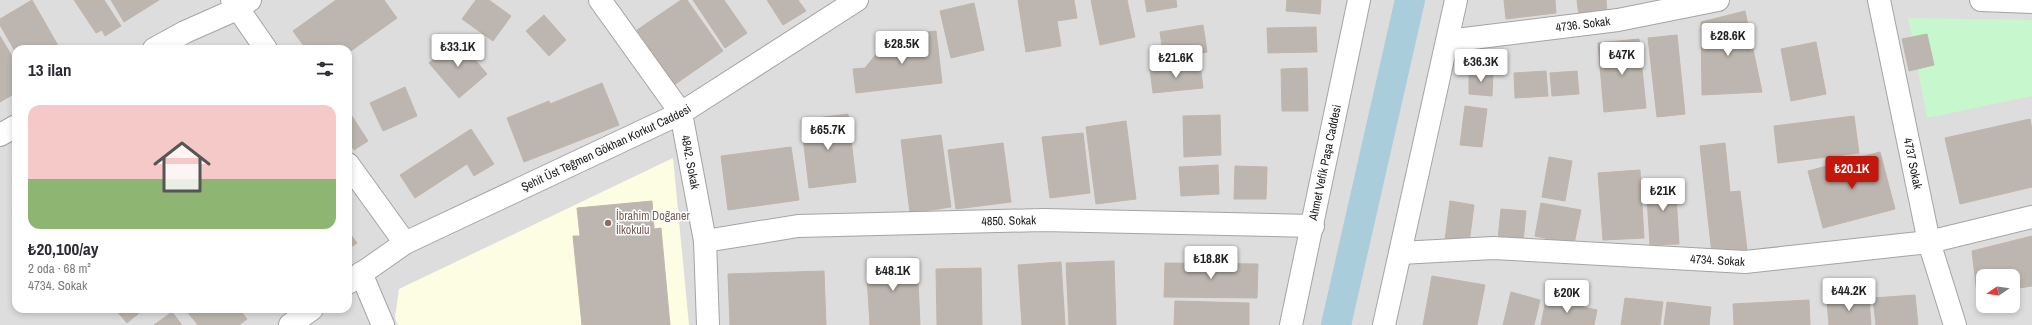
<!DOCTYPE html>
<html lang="tr">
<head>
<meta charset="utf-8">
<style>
  body { margin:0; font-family:"Archivo Narrow",sans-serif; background:#f7f7f7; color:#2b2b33; height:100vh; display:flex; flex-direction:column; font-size:15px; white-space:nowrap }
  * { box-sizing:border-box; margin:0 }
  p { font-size:13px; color:#7c7c81 }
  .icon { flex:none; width:22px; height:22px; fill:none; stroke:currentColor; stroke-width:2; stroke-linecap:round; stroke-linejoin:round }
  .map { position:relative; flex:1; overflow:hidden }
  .drawer { position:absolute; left:12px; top:45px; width:340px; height:268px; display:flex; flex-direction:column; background:#fff; border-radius:12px; box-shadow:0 2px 6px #0003 }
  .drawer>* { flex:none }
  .needle { width:26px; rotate:257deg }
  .tools { position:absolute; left:1976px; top:269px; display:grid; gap:8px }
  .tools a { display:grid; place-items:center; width:44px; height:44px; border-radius:8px; background:#fff; box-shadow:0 2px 6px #0003; font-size:20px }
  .price { position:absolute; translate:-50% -34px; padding:0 9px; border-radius:4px; background:#fff; color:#222; font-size:13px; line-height:26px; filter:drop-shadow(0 1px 2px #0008) }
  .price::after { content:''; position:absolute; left:50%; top:24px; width:12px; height:9px; margin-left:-6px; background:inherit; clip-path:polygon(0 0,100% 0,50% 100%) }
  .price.selected { background:#c4170b; color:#fff }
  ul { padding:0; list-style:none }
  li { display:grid; align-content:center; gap:8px; height:212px; padding:0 16px }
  li span { display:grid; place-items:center; height:124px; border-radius:12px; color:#555 }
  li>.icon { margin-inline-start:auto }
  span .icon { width:72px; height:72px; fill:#fffc; stroke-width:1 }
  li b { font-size:17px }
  h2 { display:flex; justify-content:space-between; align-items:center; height:48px; padding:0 16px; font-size:17px }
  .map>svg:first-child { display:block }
  .residential { fill:#dedddd; fill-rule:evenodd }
  .education { fill:#fcfde2 }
  .park { fill:#c7f7cd }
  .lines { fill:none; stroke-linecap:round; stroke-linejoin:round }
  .canal { stroke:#aacddb; stroke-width:30 }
  .building { fill:#bdb6b0; stroke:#c1b5aa }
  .minor-casing { stroke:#a4a4a4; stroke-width:24 }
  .tertiary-casing { stroke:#a4a4a4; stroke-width:24 }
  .minor { stroke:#fff; stroke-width:22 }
  .tertiary { stroke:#fff; stroke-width:22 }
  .education-dot { fill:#8d6e63; stroke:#fff; stroke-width:1.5 }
  .labels { text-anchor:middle; stroke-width:3; stroke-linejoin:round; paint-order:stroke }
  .street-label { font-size:12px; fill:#202020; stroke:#fff }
  .education-label { font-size:12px; fill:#785e54; stroke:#fff; text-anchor:start }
</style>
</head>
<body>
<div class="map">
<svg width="2032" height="325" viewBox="0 0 2032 325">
  <rect width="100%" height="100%" fill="#f0ede7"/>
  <!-- residential -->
  <path class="residential" d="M0,0H2032V325H0ZM16,49H348V309H16ZM1983,276H2013V306H1983Z"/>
  <!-- education -->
  <path class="education" d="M673,158L689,325H398L395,318L399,289Z"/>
  <!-- park -->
  <path class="park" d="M1908,18L2032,20V96L1927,118Z"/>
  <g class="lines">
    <!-- canal -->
    <path class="canal" d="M1336,325L1410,0"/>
  </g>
  <!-- building -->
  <path class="building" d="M32,0L60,49H16V53L0,25V19Z
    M74,0H104L121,26L105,36L102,30L96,33Z
    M111,0H159L124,22Z
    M336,0H384L397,18L348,53V49H306L293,31Z
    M476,0H489L511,16L493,41L462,19Z
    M681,0H687L723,51L674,85L637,30Z
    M693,0H724L747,33L725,48Z
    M767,0H798L806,11L783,25Z
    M1018,0H1074L1077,18L1057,21L1061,46L1026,52Z
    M1091,0H1127L1135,37L1100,45Z
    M1145,0H1176L1177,7L1147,12Z
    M1287,0H1321L1320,14L1286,11Z
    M1504,0H1555L1556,13L1506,19Z
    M1577,0H1606L1607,12L1579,16Z
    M974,3L984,50L951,58L940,11Z
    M1745,11L1762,92L1702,95L1701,22Z
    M544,15L566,40L549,56L526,31Z
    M1203,25L1207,52L1164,59L1160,32Z
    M1316,27L1317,52L1268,53L1267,28Z
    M936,31L942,83L856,93L853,69L865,68L881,48L886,52L899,35Z
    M1927,34L1934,65L1909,71L1902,39Z
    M1677,35L1685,114L1657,117L1648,38Z
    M0,36L16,63V93L0,102Z
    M458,39L487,74L459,98L429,63Z
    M1639,39L1646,108L1604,112L1598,43Z
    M1816,42L1826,94L1791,101L1781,49Z
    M1200,65L1203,88L1153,93L1150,69Z
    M1307,68L1308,111H1282L1281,69Z
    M1469,71L1493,72L1492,96L1469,94Z
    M1546,71L1548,96L1515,98L1514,73Z
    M1577,71L1579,94L1552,96L1550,73Z
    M602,83L619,125L524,162L507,118L549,101L550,104Z
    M405,87L417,116L383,131L370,103Z
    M1465,106L1487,109L1482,147L1460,145Z
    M350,113L368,141L354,150L348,141V114Z
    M848,114L856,182L809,188L801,120Z
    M1220,115L1221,155L1184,157L1183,116Z
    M1854,116L1859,153L1778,163L1774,126Z
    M2030,119L2032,130V187L1960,204L1945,138Z
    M1126,121L1136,199L1096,204L1086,127Z
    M471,129L494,164L474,176L467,164L415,198L400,175Z
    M1083,133L1090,193L1050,198L1042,137Z
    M941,135L951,207L910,213L901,140Z
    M1003,143L1011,202L956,209L948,150Z
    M1725,143L1730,192L1740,191L1747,250L1712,254L1700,146Z
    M791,147L799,200L728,210L721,156Z
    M1880,152L1895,209L1823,228L1808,171Z
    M1549,157L1572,161L1565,201L1542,197Z
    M1218,165L1219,194L1181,196L1179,167Z
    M1235,166L1267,167L1266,199H1234Z
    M1640,170L1644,238L1603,240L1598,173Z
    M1675,179L1679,244L1650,245L1646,181Z
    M652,201L654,229L661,228L670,325H582L573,236H580L577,208Z
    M1450,201L1474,205L1469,243L1445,240Z
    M1541,203L1581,210L1574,244L1535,236Z
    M1501,209L1526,211L1523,242L1498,239Z
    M348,231L357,243L348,249Z
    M2032,236V286L2013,289V276H1983V293L1977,294L1972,251Z
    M917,258L920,325H870L866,260Z
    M1114,261L1116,325H1069L1066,263Z
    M1061,262L1065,325H1022L1018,265Z
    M1165,263L1258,264L1257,298L1164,297Z
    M981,268L982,325H937L936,269Z
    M824,271L826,325H730L728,274Z
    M1432,276L1485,285L1477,325H1423Z
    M1511,292L1540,300L1534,325H1503Z
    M1915,295L1918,325H1876L1873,298Z
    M1625,298L1663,302L1660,325H1621Z
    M1869,298L1871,325H1829L1827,301Z
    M1546,299L1597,310L1594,325H1541Z
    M1809,300L1810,325H1734L1733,304Z
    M1175,301L1249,303V325H1174Z
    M1667,302L1711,307L1709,325H1664Z
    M117,309H144L127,323L116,310Z
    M185,309H239L247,319L239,325H198Z
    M172,312L182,325H154Z"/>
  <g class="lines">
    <!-- minor casing -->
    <g class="minor-casing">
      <g id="minor">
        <path d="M232,0L266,49"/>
        <path id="s1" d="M600,0L681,113L705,241L708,325"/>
        <path id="s2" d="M1879,0L1929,242L1955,325"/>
        <path d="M1981,0L2032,2"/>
        <path id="s3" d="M1448,41L1618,20L1718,0"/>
        <path d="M154,49L185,32L237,9L250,0"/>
        <path d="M0,135L16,126"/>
        <path d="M348,164L405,243"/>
        <path id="s4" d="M705,241L798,226L1043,220L1313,226"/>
        <path id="s5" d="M1400,253L1493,248L1745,262L1929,242L2032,217"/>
        <path d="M361,273L383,325"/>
      </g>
    </g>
    <!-- tertiary casing -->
    <g class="tertiary-casing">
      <g id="tertiary">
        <path id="s6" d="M348,283L405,243L681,113L857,0"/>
        <path d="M290,325L312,309"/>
        <path id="s7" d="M1291,325L1359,0"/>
        <path d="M1384,325L1456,0"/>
      </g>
    </g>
    <!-- minor -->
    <use href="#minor" class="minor"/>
    <!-- tertiary -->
    <use href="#tertiary" class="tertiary"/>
  </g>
  <!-- markers -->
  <circle class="education-dot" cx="608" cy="223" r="4"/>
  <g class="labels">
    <!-- street labels -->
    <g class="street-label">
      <text dy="4" stroke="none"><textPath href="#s3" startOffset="136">4736. Sokak</textPath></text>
      <text dy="4" stroke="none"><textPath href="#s6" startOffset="292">Şehit Üst Teğmen Gökhan Korkut Caddesi</textPath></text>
      <text dy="4" stroke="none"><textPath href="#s1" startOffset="189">4842. Sokak</textPath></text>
      <text dy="4" stroke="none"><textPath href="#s7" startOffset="166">Ahmet Vefik Paşa Caddesi</textPath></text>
      <text dy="4" stroke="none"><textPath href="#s2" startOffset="167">4737 Sokak</textPath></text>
      <text dy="4" stroke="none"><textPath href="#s4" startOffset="305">4850. Sokak</textPath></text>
      <text dy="4" stroke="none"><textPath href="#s5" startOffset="318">4734. Sokak</textPath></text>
    </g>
    <!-- education labels -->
    <g class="education-label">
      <text x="616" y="220">İbrahim Doğaner<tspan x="616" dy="14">İlkokulu</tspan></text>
    </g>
  </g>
</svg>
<div class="tools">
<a><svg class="needle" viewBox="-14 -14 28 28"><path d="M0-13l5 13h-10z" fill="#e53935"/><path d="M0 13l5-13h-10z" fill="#7c7c81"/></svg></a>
</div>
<b class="price" style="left:1728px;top:57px">₺28.6K</b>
<b class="price" style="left:902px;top:65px">₺28.5K</b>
<b class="price" style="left:458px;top:68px">₺33.1K</b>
<b class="price" style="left:1622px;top:76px">₺47K</b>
<b class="price" style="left:1176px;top:79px">₺21.6K</b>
<b class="price" style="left:1481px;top:83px">₺36.3K</b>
<b class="price" style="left:828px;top:151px">₺65.7K</b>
<b class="price selected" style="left:1852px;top:190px">₺20.1K</b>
<b class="price" style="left:1663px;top:212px">₺21K</b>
<b class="price" style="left:1211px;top:280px">₺18.8K</b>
<b class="price" style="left:893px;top:292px">₺48.1K</b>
<b class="price" style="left:1849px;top:312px">₺44.2K</b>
<b class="price" style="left:1567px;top:314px">₺20K</b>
<section class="drawer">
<h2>13 ilan<svg class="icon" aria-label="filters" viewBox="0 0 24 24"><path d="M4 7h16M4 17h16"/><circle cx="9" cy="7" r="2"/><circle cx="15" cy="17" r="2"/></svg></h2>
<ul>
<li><span style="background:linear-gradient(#f6c9c9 60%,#8fb573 0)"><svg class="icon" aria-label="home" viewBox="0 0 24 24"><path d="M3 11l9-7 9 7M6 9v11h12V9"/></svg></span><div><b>₺20,100/ay</b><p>2 oda · 68 m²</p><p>4734. Sokak</p></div></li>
</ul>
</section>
</div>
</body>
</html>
